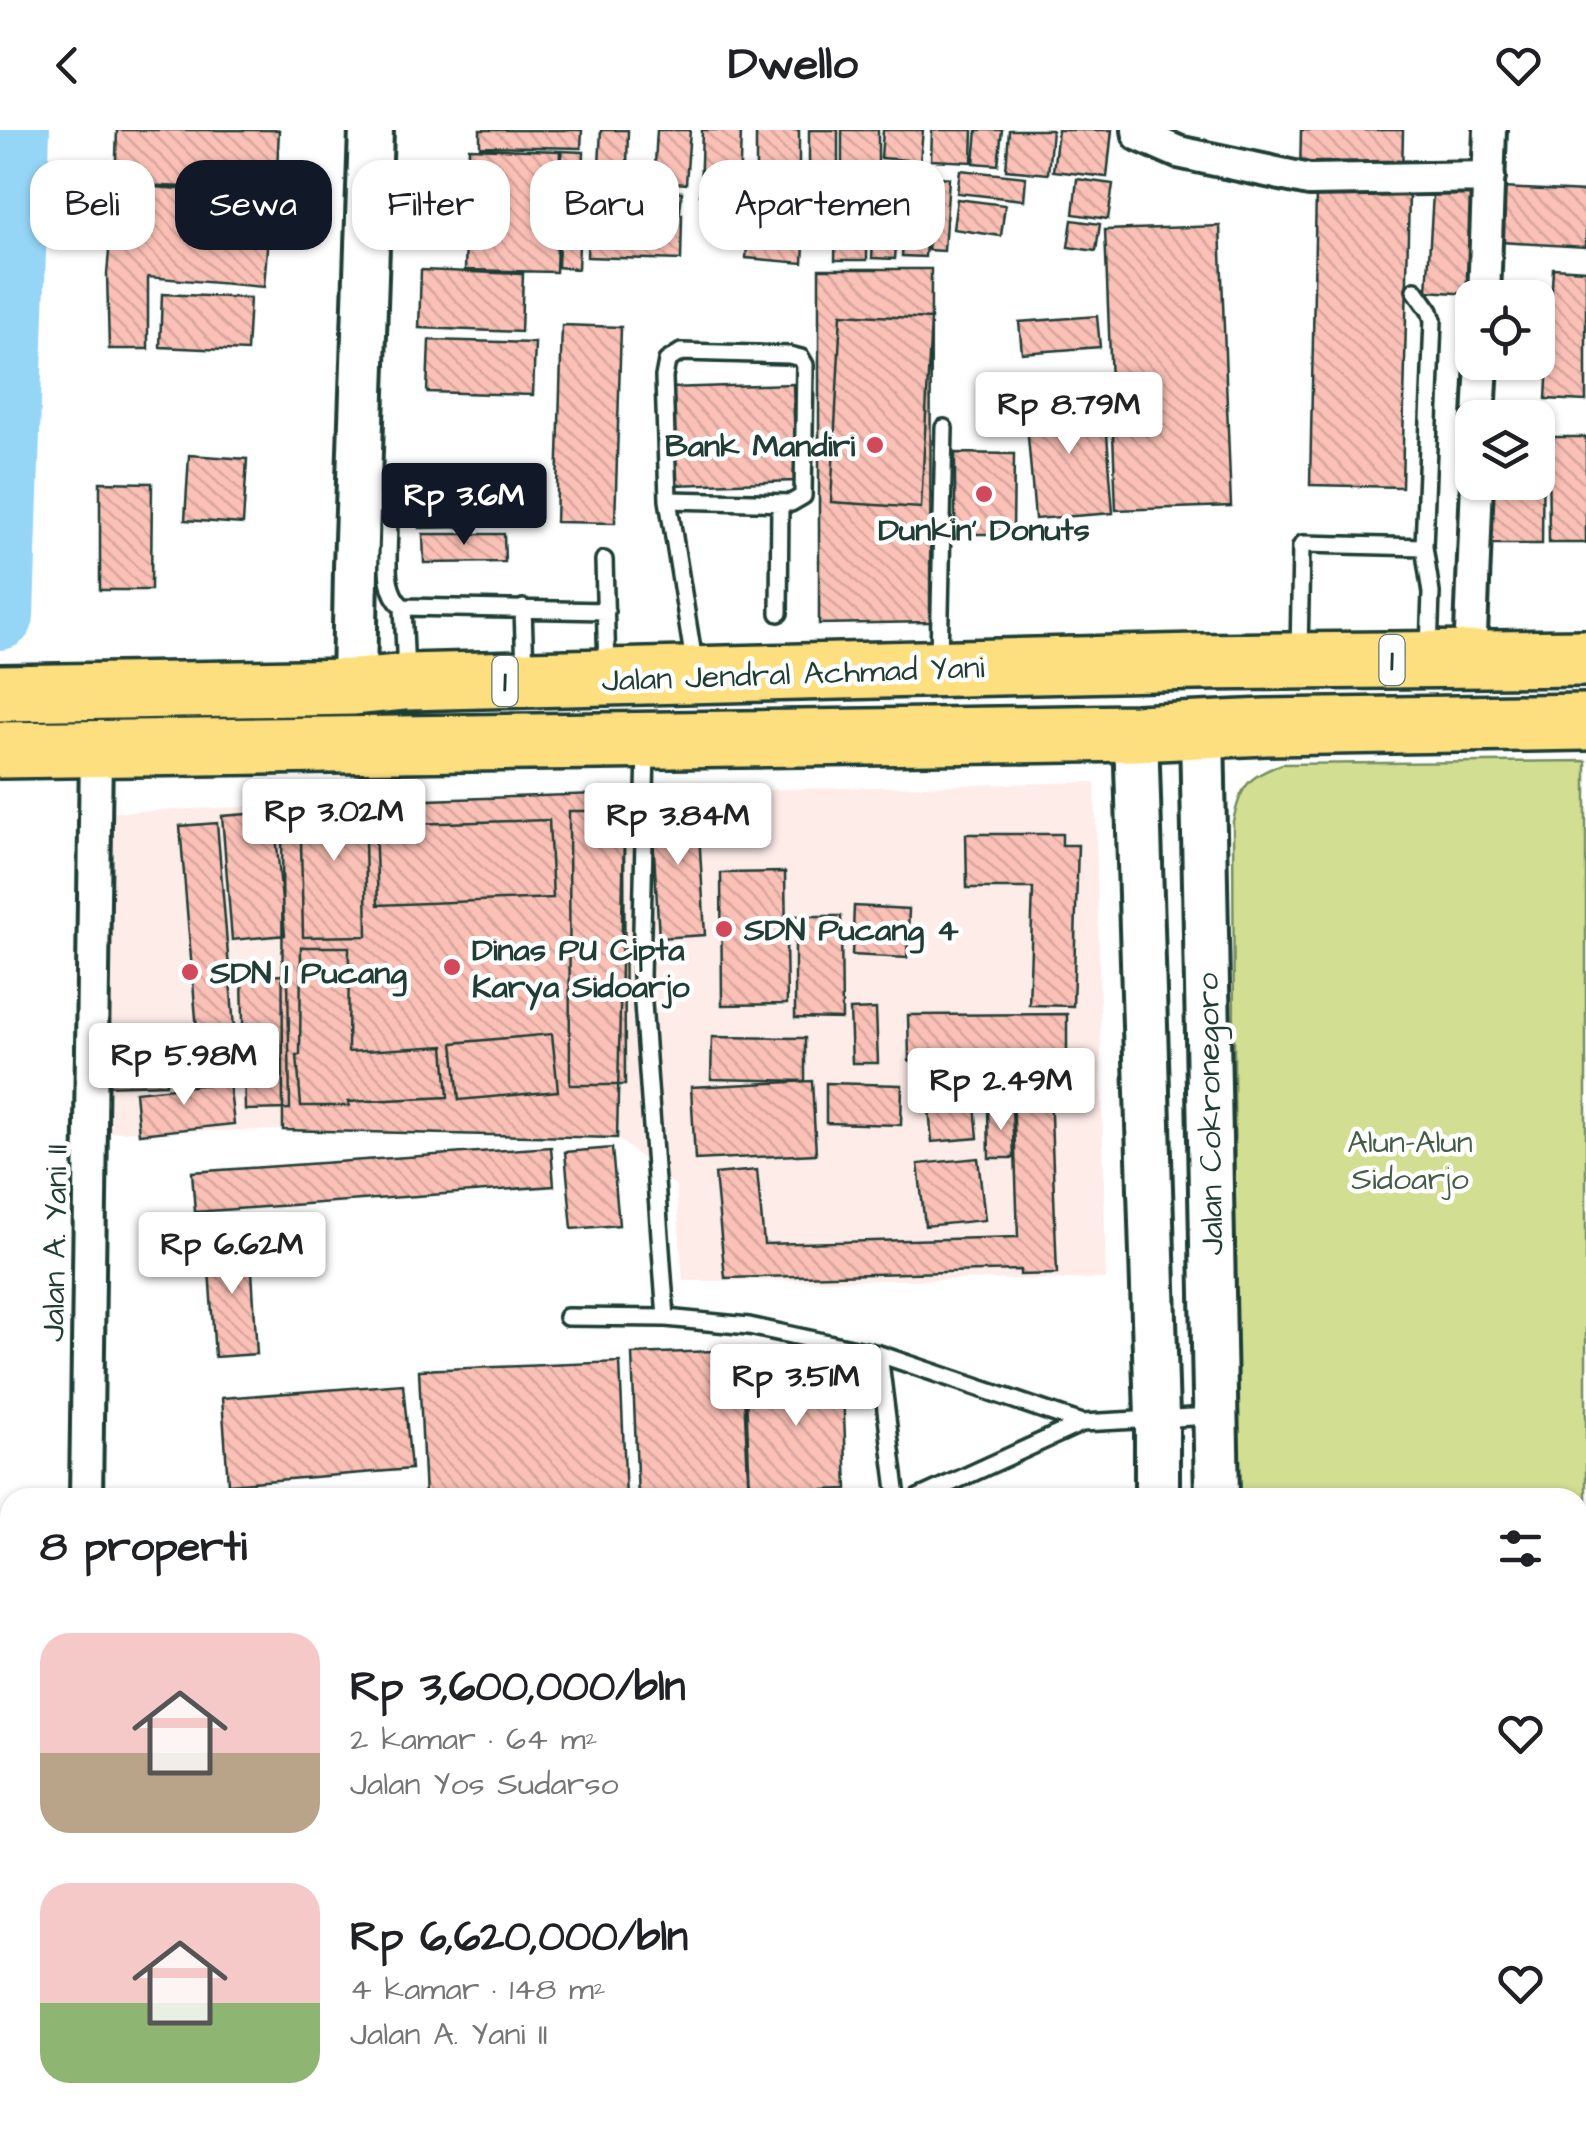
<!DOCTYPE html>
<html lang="id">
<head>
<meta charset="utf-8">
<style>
  body { margin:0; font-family:"Architects Daughter",sans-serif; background:#f2f2f2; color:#202124; height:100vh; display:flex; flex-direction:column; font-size:38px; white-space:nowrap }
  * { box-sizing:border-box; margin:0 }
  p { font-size:32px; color:#757577 }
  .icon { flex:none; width:55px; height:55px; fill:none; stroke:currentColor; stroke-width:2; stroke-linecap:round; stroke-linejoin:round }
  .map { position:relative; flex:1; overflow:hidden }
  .sheet { position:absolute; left:0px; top:1358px; width:1588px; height:642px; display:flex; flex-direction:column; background:#fff; border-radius:30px 30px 0 0; box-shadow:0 2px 8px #0004 }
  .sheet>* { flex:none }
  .top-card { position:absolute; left:30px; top:30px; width:1000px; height:90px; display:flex; gap:20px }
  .fabs { position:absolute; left:1455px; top:150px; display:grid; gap:20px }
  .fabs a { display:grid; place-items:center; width:100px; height:100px; border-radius:20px; background:#fff; box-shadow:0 2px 8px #0004; font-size:50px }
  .price { position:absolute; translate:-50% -85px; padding:0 22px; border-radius:10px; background:#fff; color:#222; font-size:32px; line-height:65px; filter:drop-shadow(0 2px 5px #0008) }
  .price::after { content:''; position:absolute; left:50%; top:60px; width:30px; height:22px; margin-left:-15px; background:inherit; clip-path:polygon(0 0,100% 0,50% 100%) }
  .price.current { background:#111827; color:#fff }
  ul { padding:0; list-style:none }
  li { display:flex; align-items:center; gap:30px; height:250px; padding:0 40px }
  li span { display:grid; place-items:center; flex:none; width:280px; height:200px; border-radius:30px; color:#555 }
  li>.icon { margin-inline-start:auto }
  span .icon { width:120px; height:120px; fill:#fffc; stroke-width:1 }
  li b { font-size:42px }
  h2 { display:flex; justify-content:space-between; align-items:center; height:120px; padding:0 40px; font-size:42px }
  .tag { padding:0 35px; border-radius:30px; background:#fff; box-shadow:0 2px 8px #0004; font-size:35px; line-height:90px }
  .tag.current { background:#111827; color:#fff }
  header { display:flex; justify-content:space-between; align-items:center; height:130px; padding:0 40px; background:#fff; font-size:45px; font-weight:700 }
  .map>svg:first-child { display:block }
  .built { fill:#feece9 }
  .park { fill:#d2df93; stroke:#788e64; stroke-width:2.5 }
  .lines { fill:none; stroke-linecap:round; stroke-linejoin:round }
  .river { stroke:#95d5f6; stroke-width:68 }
  .building { fill:url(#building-back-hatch); stroke:#1f3d34; stroke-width:2.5 }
  .lane-casing { stroke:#1f3d34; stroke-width:22 }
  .street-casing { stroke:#1f3d34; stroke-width:38 }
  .secondary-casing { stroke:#1f3d34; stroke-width:50 }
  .highway-casing { stroke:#1f3d34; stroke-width:62 }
  .lane { stroke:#fff; stroke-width:15 }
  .street { stroke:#fff; stroke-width:30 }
  .secondary { stroke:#fff; stroke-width:42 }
  .highway { stroke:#fedf80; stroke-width:55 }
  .poi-dot { fill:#d1495b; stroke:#fff; stroke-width:4 }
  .labels { text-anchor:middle; stroke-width:9; stroke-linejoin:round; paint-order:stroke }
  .shield { fill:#fff; stroke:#627771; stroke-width:2.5 }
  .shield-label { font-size:30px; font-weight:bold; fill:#1f3d34 }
  .poi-label { font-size:32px; font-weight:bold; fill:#1f3d34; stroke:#fff; text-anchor:start }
  .street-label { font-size:32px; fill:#1f3d34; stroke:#fff }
  .park-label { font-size:32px; fill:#435d47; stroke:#fff }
</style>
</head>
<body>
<header><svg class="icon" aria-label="back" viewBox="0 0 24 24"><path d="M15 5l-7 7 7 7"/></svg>Dwello<svg class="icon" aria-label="heart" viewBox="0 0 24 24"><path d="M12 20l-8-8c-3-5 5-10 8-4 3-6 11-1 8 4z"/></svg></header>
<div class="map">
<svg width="1586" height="1999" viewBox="0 0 1586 1999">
  <defs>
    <pattern id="building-back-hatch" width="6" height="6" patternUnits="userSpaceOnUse" patternTransform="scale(2.5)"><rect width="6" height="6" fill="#fbc0b6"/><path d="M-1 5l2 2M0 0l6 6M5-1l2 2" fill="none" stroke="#d7a69d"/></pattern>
  </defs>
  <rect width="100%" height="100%" fill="#fff"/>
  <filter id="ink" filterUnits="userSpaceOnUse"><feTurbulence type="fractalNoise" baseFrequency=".01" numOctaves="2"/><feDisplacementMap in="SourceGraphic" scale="20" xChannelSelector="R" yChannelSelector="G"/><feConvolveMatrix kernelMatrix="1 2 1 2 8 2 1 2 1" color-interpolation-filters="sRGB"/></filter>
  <g filter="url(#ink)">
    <!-- built -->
    <path class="built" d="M1095,652L1106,1149L683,1151L676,1056L617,1008L625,663Z
      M282,675L283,1000L95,1002L100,683Z"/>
    <!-- park -->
    <path class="park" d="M1586,631V1720H1578V1368H1236L1233,691C1242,654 1247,648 1282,634Z"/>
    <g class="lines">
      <!-- river -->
      <path class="river" d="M0,486L16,0"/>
    </g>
    <!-- building -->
    <path class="building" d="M117,0H279L276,61L115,54Z
      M480,0H582L581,18L480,16Z
      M601,0H628L627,36L599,35Z
      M657,0H690L686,54L654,51Z
      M702,0H741L739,67L700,65Z
      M756,0H799V49L756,48Z
      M809,0H838V50H809Z
      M842,0H878V45H842Z
      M883,0H923L920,31L881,28Z
      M932,0H973L972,32L931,30Z
      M977,0H1002L998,35L974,33Z
      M1009,0H1052L1048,44L1006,40Z
      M1058,0H1112L1107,47L1053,41Z
      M1301,0H1403L1402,46L1300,45Z
      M469,18L560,21L556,142L465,140Z
      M562,21L584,22L582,84L561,83Z
      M592,36L625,38L622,79L590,77Z
      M960,40L1026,47L1024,70L957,63Z
      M934,46L949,48L944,121L928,120Z
      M877,48L901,50L895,129L872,128Z
      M907,49L930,51L925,127L902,126Z
      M1077,49L1113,54L1108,89L1073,84Z
      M115,54L271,66L264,157L148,147V219H109L107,144Z
      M754,57L803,59L801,92L752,90Z
      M634,58L682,62L680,81L633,78Z
      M1502,58L1586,62V117L1500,112Z
      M816,59L867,64L865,88L813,84Z
      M1316,60L1409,63L1402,357L1310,355Z
      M1433,63L1476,65L1470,164L1427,161Z
      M957,69L1005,75L1001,106L953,99Z
      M588,81L682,84L681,130L587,127Z
      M560,87L580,88L578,139L558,137Z
      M1072,90L1100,94L1096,121L1068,117Z
      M836,92H867V130H835Z
      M749,93L805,98L803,133L746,128Z
      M1220,96L1231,376L1116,380L1105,100Z
      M1553,138L1586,140V271L1546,269Z
      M819,139H931L930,492L819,494Z
      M421,140L523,144L521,202L419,198Z
      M162,164L250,168L247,221L160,217Z
      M841,184L931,189L921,378L831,372Z
      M1097,186L1100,217L1022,223L1019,192Z
      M562,195L621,197L615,393L556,392Z
      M429,210L535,213L533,265L427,262Z
      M793,254L796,351L673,355L669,258Z
      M1104,265L1113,383L1035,389L1025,271Z
      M1538,303H1543L1542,414H1490V352H1538Z
      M1548,307H1586V413H1549Z
      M955,323L1014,324L1013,404H955Z
      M189,325L247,329L243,394L185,390Z
      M470,339L472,397L419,398L418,340Z
      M100,352L152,353L151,460H100Z
      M423,404H504L505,432L424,433Z
      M364,661L367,806L303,807L300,662Z
      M625,663L617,1008L283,1000L282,675Z
      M697,668L705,805L659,808L651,670Z
      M569,681H624L625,955H570Z
      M274,682L285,805L232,810L222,686Z
      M549,690L553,768L378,775L375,695Z
      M217,693L236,922L199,925L180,696Z
      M966,704H1062V715H1078L1073,876L1029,875L1033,758H967Z
      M785,742L787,874L722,875L721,743Z
      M854,776L909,779L907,828L852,825Z
      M795,786H841L842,889L795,888Z
      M301,817H349L348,922L444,916L448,967L348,972L349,976H301L297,925H300Z
      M288,845L290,979L245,980L242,846Z
      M876,879L878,933H852L850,880Z
      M1067,884V928L909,931L908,885Z
      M552,904L558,961L459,970L453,913Z
      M165,907L166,954L101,956L99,909Z
      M712,907L805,908V951L711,949Z
      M229,930L230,947L178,951L177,935Z
      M812,951L816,1024L695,1030L691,957Z
      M229,952L234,994L139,1004L135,962Z
      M826,953L902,955L901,995L826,993Z
      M1050,959L1057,1144L1020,1145V1140L725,1148L715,1044L757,1040L764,1114L1018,1107L1013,960Z
      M975,974L978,1008L932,1012L929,978Z
      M1012,978L1014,1028H989L988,979Z
      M551,1017L554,1056L195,1082L192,1042Z
      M612,1018L619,1095L572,1099L565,1022Z
      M978,1028L985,1090L925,1096L918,1034Z
      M250,1108L257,1224L215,1227L207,1110Z
      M742,1220L749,1368H638L632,1224Z
      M620,1232L626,1368H425L419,1240Z
      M842,1235L847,1359L750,1363L745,1239Z
      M403,1254L411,1339L228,1354L222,1268Z
      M161,1990H199L198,1999H161Z
      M205,1990H244V1999H204Z
      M388,1990H430L429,1999H388Z
      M756,1990H793V1999L756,1998Z
      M935,1990H982V1999H935Z
      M992,1990H1045L1044,1999H992Z
      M1175,1990H1210V1999H1175Z
      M1278,1990H1351V1999H1279Z
      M1354,1990H1537V1999H1355Z"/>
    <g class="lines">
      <!-- lane casing -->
      <g class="lane-casing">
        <path id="lane" d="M1415,160L1430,181L1433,190L1424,417L1431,463L1429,520
          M360,370L377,372L387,378C394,408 377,456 403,477L606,481
          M668,370L791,373L803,366L805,235L801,228L789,225L681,222L667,231L664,247L668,370L695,538
          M604,430L607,540
          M403,477L406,543
          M523,478L525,542
          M779,483L780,373
          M1299,523L1301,417L1303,414L1424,417
          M939,529L944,298
          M646,618L641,846L666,1188L749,1196L879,1224L1082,1293
          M567,1187L666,1188
          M879,1224L897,1368
          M918,1368L1082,1293L1211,1286
          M1578,1624L1586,1623
          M1578,1679L1586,1678
          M1249,1990L1250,1998
          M1564,1999V1990"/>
      </g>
      <!-- street casing -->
      <g class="street-casing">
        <path id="street" d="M1138,0L1139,5L1178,22L1309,50L1489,47
          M1484,168L1490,0
          M1479,288L1482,232
          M1470,529L1477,352
          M86,1368L96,620
          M1129,1990V1999
          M60,1999V1990
          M738,1999L739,1990"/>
      </g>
      <!-- secondary casing -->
      <g class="secondary-casing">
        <path id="secondary" d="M354,557L356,438L371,0
          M1202,600L1217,1368
          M1136,603L1157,1287V1368
          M1578,1772H1586
          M0,1773L10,1775"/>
      </g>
      <!-- highway casing -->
      <g class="highway-casing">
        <path id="highway" d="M0,563L354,557L406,552L1197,532L1586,528
          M0,620L1136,603L1266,597L1586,592"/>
      </g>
      <!-- lane -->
      <use href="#lane" class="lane"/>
      <!-- street -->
      <use href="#street" class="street"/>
      <!-- secondary -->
      <use href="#secondary" class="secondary"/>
      <!-- highway -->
      <use href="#highway" class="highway"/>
    </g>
  </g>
  <!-- markers -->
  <g class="poi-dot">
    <circle cx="875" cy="315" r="10"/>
    <circle cx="984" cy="364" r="10"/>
    <circle cx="724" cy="799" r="10"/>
    <circle cx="452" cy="837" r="10"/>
    <circle cx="190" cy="842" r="10"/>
  </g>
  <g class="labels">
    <!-- shield labels -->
    <g class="shield">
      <rect x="1379.5" y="505" width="25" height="50" rx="8"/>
      <rect x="492.5" y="526" width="25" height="50" rx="8"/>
    </g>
    <g class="shield-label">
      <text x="1392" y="540">1</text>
      <text x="505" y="561">1</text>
    </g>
    <!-- poi labels -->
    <g class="poi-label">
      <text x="855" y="326" text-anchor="end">Bank Mandiri</text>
      <text x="984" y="410" text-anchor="middle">Dunkin' Donuts</text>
      <text x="744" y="810">SDN Pucang 4</text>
      <text x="472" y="830">Dinas PU Cipta<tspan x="472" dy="37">Karya Sidoarjo</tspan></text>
      <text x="210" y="853">SDN 1 Pucang</text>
    </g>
    <!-- street labels -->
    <g class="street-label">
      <text transform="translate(793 543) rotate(-2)" y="11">Jalan Jendral Achmad Yani</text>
      <text transform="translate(1209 984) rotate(-91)" y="11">Jalan Cokronegoro</text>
      <text transform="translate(54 1113) rotate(-89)" y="11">Jalan A. Yani II</text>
    </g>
    <!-- park labels -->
    <g class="park-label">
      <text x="1410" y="1022">Alun-Alun<tspan x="1410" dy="37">Sidoarjo</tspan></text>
    </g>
  </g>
</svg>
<div class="fabs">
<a><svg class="icon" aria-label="locate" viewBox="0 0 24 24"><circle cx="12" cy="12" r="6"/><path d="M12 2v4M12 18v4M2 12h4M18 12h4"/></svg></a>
<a><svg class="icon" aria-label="layers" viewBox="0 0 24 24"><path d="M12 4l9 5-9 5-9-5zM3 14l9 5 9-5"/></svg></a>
</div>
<b class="price" style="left:1069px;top:327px">Rp 8.79M</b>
<b class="price current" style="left:464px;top:418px">Rp 3.6M</b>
<b class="price" style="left:334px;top:734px">Rp 3.02M</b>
<b class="price" style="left:678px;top:738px">Rp 3.84M</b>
<b class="price" style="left:184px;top:978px">Rp 5.98M</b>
<b class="price" style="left:1001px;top:1003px">Rp 2.49M</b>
<b class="price" style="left:232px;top:1167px">Rp 6.62M</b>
<b class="price" style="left:796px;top:1299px">Rp 3.51M</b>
<div class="top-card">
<a class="tag">Beli</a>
<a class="tag current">Sewa</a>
<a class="tag">Filter</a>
<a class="tag">Baru</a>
<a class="tag">Apartemen</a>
</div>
<section class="sheet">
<h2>8 properti<svg class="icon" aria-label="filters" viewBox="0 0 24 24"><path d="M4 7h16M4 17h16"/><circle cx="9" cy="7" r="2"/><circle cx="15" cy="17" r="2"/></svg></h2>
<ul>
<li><span style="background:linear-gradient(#f6c9c9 60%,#b9a48a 0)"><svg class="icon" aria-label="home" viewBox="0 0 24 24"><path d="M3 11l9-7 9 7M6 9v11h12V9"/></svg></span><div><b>Rp 3,600,000/bln</b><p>2 kamar · 64 m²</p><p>Jalan Yos Sudarso</p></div><svg class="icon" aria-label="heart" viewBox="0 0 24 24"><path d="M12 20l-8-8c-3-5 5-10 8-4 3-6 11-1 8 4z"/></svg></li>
<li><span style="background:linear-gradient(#f6c9c9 60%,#8fb573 0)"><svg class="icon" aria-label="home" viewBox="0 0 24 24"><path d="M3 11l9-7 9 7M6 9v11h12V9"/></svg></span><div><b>Rp 6,620,000/bln</b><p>4 kamar · 148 m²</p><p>Jalan A. Yani II</p></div><svg class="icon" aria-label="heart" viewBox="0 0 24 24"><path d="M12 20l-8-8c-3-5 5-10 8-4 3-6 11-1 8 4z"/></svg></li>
</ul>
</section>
</div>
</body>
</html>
